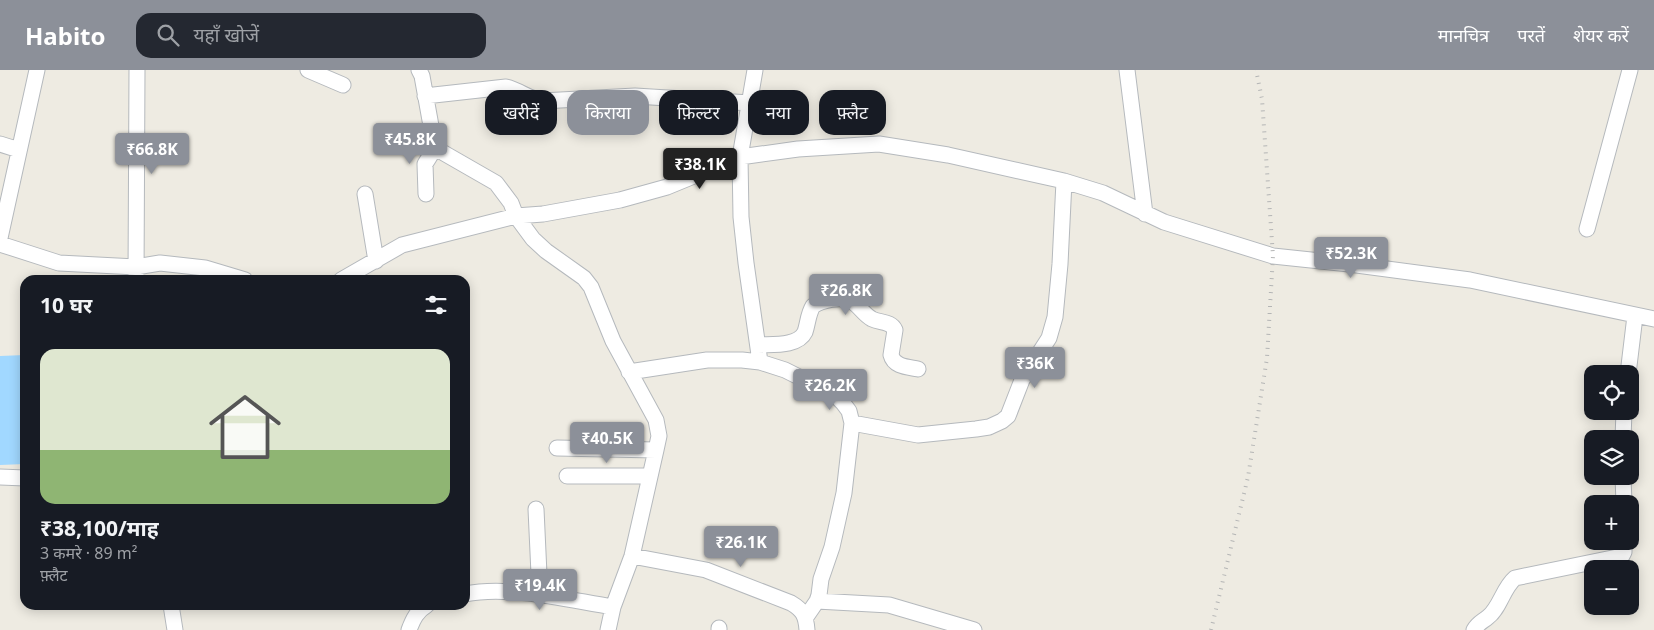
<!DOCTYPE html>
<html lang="hi">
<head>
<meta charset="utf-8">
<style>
  body { margin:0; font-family:"Noto Sans","Noto Sans Devanagari",sans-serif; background:#242831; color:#f1f3f6; height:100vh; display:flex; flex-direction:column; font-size:19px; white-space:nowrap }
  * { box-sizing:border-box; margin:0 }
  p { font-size:16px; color:#9ea1a6 }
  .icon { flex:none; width:28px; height:28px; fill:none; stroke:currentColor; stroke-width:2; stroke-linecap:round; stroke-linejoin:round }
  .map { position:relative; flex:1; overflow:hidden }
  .drawer { position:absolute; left:20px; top:205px; width:450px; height:335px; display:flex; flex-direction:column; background:#171b24; border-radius:15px; box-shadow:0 2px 12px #0003 }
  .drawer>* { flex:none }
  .guide { position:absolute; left:485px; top:20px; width:475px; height:45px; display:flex; gap:10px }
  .controls { position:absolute; left:1584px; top:295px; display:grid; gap:10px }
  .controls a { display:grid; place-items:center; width:55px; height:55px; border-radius:10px; background:#171b24; box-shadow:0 2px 12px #0003; font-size:25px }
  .price { position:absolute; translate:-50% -42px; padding:0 11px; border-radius:5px; background:#8c9099; color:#fff; font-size:16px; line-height:32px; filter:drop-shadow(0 1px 2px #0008) }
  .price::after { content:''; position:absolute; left:50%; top:30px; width:15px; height:11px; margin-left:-8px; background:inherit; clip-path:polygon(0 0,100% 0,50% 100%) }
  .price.current { background:#222; color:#fff }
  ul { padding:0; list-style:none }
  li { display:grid; align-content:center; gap:10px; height:265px; padding:0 20px }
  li+li { border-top:1px solid #363941 }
  li span { display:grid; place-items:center; height:155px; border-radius:15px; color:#555 }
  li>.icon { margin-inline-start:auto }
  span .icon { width:90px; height:90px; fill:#fffc; stroke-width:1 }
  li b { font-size:21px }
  h2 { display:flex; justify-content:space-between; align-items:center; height:60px; padding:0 20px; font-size:21px }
  .pill { padding:0 18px; border-radius:15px; background:#171b24; box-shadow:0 2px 12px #0003; font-size:18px; line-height:45px }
  .pill.current { background:#8c9099; color:#fff }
  header { display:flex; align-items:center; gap:30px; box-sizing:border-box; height:70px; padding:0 25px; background:#8c9099; color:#fff }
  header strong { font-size:24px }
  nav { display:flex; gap:28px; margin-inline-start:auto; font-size:18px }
  .search { width:350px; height:45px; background:#242831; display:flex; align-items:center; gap:12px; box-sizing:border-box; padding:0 18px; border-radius:15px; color:#9ea1a6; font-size:19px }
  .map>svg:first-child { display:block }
  .water { fill:#a1d8ff }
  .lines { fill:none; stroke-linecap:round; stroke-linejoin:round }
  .minor-casing { stroke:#b5b9bd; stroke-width:17 }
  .minor { stroke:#fff; stroke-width:15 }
  .rail { stroke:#b4b5b5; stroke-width:4; stroke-dasharray:1 6; stroke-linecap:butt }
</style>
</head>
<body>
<header>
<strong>Habito</strong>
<div class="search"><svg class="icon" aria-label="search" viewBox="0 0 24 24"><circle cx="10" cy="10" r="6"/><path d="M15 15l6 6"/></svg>यहाँ खोजें</div>
<nav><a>मानचित्र</a><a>परतें</a><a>शेयर करें</a></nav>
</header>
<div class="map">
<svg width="1654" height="560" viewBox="0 0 1654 560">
  <rect width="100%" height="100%" fill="#eeebe2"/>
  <!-- water -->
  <path class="water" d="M25,285V394L0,395V286Z"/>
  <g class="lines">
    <!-- minor casing -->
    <g class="minor-casing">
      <path id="minor" d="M308,0L343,15
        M419,0L422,6L435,78L496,113L511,133L516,146L533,169L546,181L584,208L591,217L613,271L656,350L659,366L656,380L632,486L613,537L608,560
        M755,0L740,87L741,147L746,193L760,292
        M1127,0L1145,144
        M425,26L506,17C519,20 529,29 542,31L635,26L750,33
        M0,74L19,80
        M365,124L376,191
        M426,124L425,94L435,78
        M1587,159L1630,0
        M0,168L37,0
        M0,174L59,193L136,197L160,193L205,198L245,210
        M136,210L137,0
        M341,210L402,175L516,146L543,144L620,130L667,117L740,87L798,79L879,74L948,85L1064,111L1103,123L1164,152L1273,186L1349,194L1470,210L1654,249
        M758,275C771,274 798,277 805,262C808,253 808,244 813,236C822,230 841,226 851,231C859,235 863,244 872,249C880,253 891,251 895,260L891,285C894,297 908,297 918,299
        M629,302L707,290H742L760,292L785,300L835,325L843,333L849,341L852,353L844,423L832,477L821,509L819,525L817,531L806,547
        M1628,304L1635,246
        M852,353L918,365L976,359L989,357L1002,351L1008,346L1022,310L1049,268L1055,247L1060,194L1064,111
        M1623,369L1624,341
        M557,378L656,380
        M567,406H650
        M1623,406L1624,434
        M0,407L25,408
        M536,439L540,526
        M632,486L706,500L791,533C803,540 806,546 807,560
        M465,524C509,515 568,530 613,537
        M817,531L889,535L974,560
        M171,535L175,560
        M409,560C413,549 417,541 427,535
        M719,560V558
        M1474,560C1478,553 1482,552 1488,547C1500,538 1503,518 1515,508L1622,486L1624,482V471"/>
    </g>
    <!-- minor -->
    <use href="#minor" class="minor"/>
    <!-- rail -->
    <path class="rail" d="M1211,560L1248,407L1267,288L1273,186L1262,29L1256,0"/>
  </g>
</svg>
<div class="controls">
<a><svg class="icon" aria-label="locate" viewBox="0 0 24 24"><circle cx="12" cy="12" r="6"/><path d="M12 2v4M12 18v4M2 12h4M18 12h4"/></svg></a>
<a><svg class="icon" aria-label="layers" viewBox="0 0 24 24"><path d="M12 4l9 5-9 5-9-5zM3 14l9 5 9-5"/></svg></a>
<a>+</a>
<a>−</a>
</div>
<b class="price" style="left:410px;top:95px">₹45.8K</b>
<b class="price" style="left:152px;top:105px">₹66.8K</b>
<b class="price current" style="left:700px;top:120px">₹38.1K</b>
<b class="price" style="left:1351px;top:209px">₹52.3K</b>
<b class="price" style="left:846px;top:246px">₹26.8K</b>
<b class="price" style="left:1035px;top:319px">₹36K</b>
<b class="price" style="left:830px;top:341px">₹26.2K</b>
<b class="price" style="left:607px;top:394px">₹40.5K</b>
<b class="price" style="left:741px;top:498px">₹26.1K</b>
<b class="price" style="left:540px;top:541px">₹19.4K</b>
<div class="guide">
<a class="pill">खरीदें</a>
<a class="pill current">किराया</a>
<a class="pill">फ़िल्टर</a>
<a class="pill">नया</a>
<a class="pill">फ़्लैट</a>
</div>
<section class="drawer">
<h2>10 घर<svg class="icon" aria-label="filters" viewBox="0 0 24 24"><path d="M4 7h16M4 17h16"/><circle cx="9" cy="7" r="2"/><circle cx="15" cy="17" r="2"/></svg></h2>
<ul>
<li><span style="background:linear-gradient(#dfe7d0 65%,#8fb573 0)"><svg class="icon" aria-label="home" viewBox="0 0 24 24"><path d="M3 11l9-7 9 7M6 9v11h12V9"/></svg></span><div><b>₹38,100/माह</b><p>3 कमरे · 89 m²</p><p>फ़्लैट</p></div></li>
</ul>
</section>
</div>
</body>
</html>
